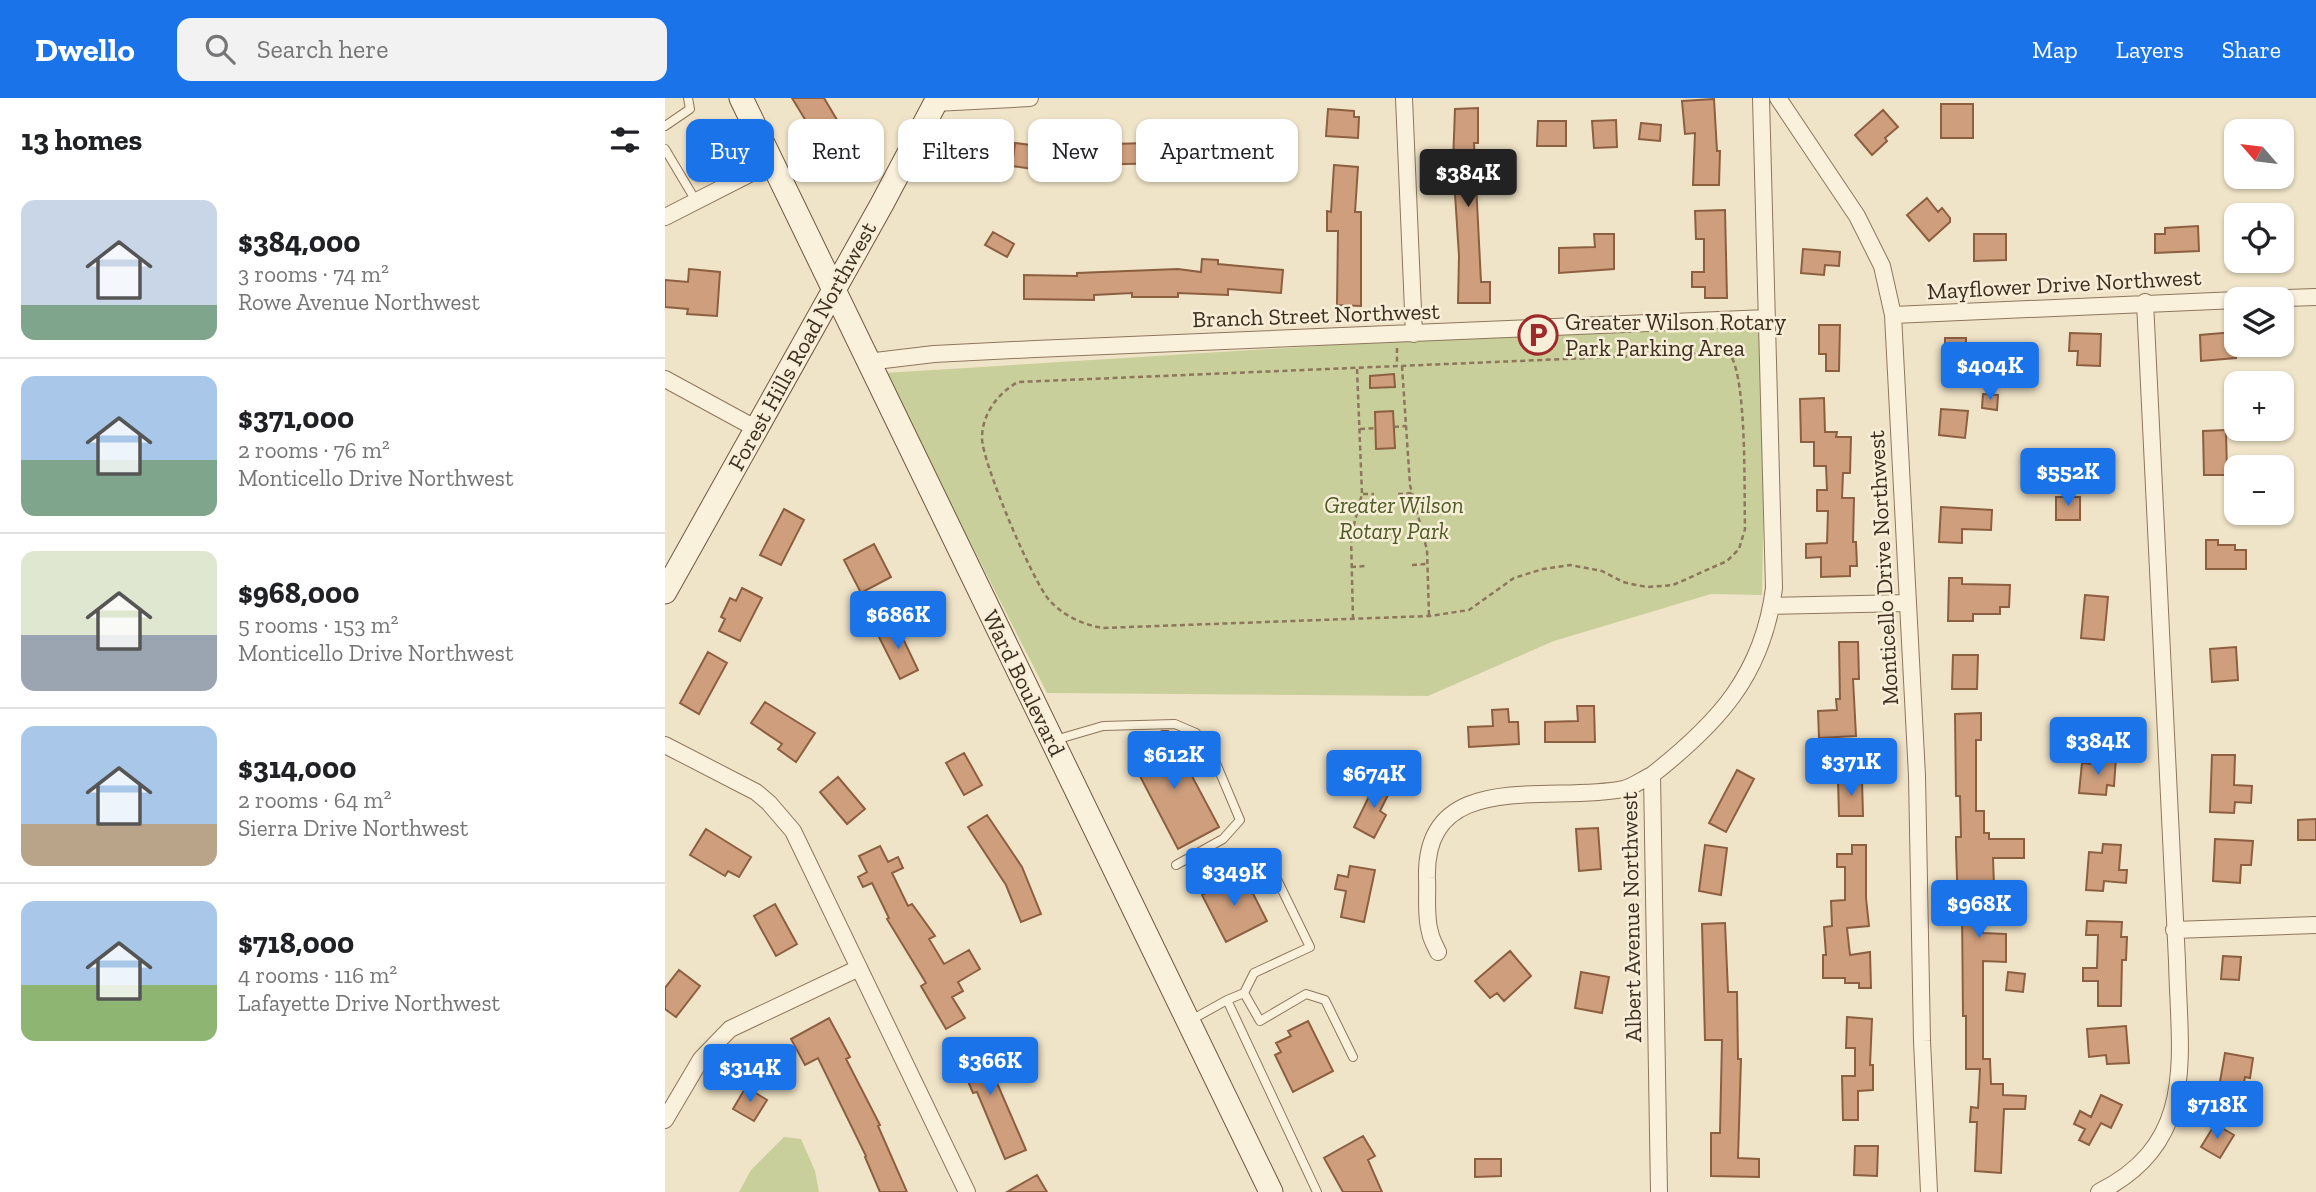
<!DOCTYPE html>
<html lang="en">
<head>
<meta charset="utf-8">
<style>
  body { margin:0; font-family:"Zilla Slab",serif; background:#f2f2f2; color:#202124; height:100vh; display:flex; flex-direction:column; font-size:26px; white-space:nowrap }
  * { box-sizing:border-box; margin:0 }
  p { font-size:23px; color:#757577 }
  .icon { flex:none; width:38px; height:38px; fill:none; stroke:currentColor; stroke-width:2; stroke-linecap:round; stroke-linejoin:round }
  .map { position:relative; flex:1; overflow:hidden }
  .panel { display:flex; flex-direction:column; background:#fff; width:665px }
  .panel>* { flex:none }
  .top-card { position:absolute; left:21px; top:21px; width:665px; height:63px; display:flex; gap:14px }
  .needle { width:46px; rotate:298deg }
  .buttons { position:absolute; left:1559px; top:21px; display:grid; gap:14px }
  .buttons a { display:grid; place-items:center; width:70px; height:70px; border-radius:14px; background:#fff; box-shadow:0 2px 5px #0004; font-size:35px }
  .price { position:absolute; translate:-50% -60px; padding:0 16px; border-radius:7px; background:#1a73e8; color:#fff; font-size:23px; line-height:46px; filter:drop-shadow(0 2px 4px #0008) }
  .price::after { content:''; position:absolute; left:50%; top:42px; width:21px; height:16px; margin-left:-10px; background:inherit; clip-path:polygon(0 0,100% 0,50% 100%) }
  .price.on { background:#222; color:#fff }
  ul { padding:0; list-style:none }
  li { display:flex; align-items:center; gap:21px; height:175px; padding:0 21px }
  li+li { border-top:2px solid #e0e0e0 }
  li span { display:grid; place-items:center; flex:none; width:196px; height:140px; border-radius:14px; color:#555 }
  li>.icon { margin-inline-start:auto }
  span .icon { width:84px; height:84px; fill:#fffc; stroke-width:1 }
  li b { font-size:30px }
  h2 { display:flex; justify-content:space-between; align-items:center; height:84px; padding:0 21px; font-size:30px }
  .pill { padding:0 24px; border-radius:14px; background:#fff; box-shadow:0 2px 5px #0004; font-size:24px; line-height:63px }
  .pill.on { background:#1a73e8; color:#fff }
  header { display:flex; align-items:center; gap:42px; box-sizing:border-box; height:98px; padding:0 35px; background:#1a73e8; color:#fff }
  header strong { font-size:33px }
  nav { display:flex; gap:38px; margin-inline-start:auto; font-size:24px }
  .search { width:490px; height:63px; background:#f2f2f2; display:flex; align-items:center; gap:18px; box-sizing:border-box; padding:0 24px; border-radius:14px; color:#757577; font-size:26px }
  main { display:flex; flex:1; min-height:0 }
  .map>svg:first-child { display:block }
  .green { fill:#c9cf9b }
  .building { fill:#cf9f7d; stroke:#8d5f41; stroke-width:2 }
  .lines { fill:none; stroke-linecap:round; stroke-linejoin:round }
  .service-casing { stroke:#8d765c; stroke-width:10 }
  .minor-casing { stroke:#8d765c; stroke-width:18 }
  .secondary-casing { stroke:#6f573f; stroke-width:25 }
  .path { stroke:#8d765c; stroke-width:2.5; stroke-dasharray:5 3.5; stroke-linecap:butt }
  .service { stroke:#faf1dc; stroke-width:8 }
  .minor { stroke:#faf1dc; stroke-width:16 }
  .secondary { stroke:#faf1dc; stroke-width:23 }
  .labels { text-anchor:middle; stroke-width:5; stroke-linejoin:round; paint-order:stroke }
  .street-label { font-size:23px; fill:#3d2e20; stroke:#f7eed8 }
  .poi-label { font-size:23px; fill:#3d2e20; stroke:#f7eed8; text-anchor:start }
  .park-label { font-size:23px; font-style:italic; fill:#4d5a26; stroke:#f7eed8 }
</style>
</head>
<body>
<header>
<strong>Dwello</strong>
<div class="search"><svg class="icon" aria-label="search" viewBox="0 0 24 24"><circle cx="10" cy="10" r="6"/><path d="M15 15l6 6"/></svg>Search here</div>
<nav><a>Map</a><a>Layers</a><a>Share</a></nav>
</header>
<main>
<section class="panel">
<h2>13 homes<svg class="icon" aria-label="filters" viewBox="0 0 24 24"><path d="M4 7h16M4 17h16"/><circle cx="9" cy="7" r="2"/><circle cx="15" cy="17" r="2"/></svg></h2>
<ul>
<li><span style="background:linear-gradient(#c9d6e8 75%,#7fa58c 0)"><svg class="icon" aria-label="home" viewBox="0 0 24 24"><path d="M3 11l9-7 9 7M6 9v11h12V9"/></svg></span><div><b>$384,000</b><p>3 rooms · 74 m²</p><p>Rowe Avenue Northwest</p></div></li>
<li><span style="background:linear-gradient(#a9c7e8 60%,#7fa58c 0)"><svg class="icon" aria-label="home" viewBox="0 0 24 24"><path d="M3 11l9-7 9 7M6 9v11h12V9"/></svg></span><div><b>$371,000</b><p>2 rooms · 76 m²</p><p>Monticello Drive Northwest</p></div></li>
<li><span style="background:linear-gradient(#dfe7d0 60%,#9aa5b1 0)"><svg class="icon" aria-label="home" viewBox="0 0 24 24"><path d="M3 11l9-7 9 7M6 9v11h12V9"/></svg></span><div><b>$968,000</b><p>5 rooms · 153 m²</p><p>Monticello Drive Northwest</p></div></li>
<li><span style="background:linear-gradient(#a9c7e8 70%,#b9a48a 0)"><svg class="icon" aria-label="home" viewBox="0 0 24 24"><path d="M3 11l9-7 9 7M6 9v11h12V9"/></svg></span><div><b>$314,000</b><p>2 rooms · 64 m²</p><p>Sierra Drive Northwest</p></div></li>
<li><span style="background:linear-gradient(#a9c7e8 60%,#8fb573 0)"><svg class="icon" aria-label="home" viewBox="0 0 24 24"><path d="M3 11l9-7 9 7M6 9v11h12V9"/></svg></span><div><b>$718,000</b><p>4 rooms · 116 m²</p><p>Lafayette Drive Northwest</p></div></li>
</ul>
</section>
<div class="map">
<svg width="1651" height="1094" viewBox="0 0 1651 1094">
  <rect width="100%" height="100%" fill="#f0e4c8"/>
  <!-- green -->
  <path class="green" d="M1102,220L1097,497L1046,496L889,543L763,598L382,595L219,275Z
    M119,1039L136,1041L150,1073L154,1094H74L86,1072Z"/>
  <!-- building -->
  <path class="building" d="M127,0H159L178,32L155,46Z
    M1049,1L1052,53H1055L1054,87H1028L1030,35L1020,36L1017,3Z
    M1276,6H1308V40H1276Z
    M813,10V45H809L816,184H825V205H793L794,158L788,65L790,11Z
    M663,11L689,13V19H694L693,40L661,38Z
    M1218,12L1233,29L1220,40L1222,43L1207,57L1190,37Z
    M951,22L952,49L929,50L927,23Z
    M873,23H901V48H872Z
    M976,25L996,27L995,43L974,41Z
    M575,35L613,37L612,59L559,56L558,68L507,65L413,67L412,47L518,44V41L574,44Z
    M350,45L391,50L388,74L347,68Z
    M669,67L693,69L690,114H696V208L672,207L673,133H662V113L666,114Z
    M1262,100L1273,114L1277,110L1285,120V124L1264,143L1242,117Z
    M1060,112L1062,200H1040V189H1027V174H1039V141H1031L1030,113Z
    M1533,128L1534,153L1490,155V136H1500V130Z
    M328,134L349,146L342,159L320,147Z
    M929,136H949V171L894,175V150L930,149Z
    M1309,136H1341V162L1309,163Z
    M1138,151L1175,154L1174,168L1160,167L1159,177L1136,175Z
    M537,161L553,162V166L618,172L616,195L563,191V197L513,195V199H467V195L429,197V202L359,201V177L412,178V175L513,171L536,174Z
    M24,171L55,174L52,218L22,216L23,211L0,209V182L23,184Z
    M1154,227H1175L1174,273H1161V256H1154Z
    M1569,234L1571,260L1536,263L1535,237Z
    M1405,235L1436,236L1435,268L1412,267L1413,253H1404Z
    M1280,240H1301V266H1280Z
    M729,276L730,289L705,290V278Z
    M1318,296L1333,297L1332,312L1317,310Z
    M1159,300L1160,334H1172L1171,339H1186L1185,375H1178L1177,400H1189L1188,444H1191L1192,468H1185V478L1156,479V459L1141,460V446L1162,445L1163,413H1152V392H1162L1161,368H1149V344H1136L1135,301Z
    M1276,311L1303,313L1300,340L1274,337Z
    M728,313L730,350L711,351L710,314Z
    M1561,332L1562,377H1539L1538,333Z
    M1391,399H1415V422H1391Z
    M1276,409L1327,412L1326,432L1297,431V445L1274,444Z
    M119,411L139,422L116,467L95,457Z
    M1541,442H1553V447H1570V452H1581V471H1541Z
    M209,446L226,479L196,495L179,462Z
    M1284,480H1297V486L1345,487L1344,509H1335V516H1308V523H1283Z
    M77,490L97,500L75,543L54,533L60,521L56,519L65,500L71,503Z
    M1420,497L1443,499L1439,542L1416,540Z
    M231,526L253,572L235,581L212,535Z
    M1174,544H1193L1194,581H1188L1191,638L1154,640L1153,613L1172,612L1171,601H1175Z
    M1571,549L1573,582L1547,584L1545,551Z
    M43,554L62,565L34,616L15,605Z
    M1288,557H1313L1312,591H1287Z
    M100,604L150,635L131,664L113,651L117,646L86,625Z
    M912,608H929L930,644H880V624L913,623Z
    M843,611L844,624H853L854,646L804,649L803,629L828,628L827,612Z
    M1316,615V642H1311V713H1319V735H1324V741H1359V760H1328L1329,789L1316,790L1318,835L1341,836V864L1318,863V961H1325L1326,986H1338V997L1361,998L1360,1011H1339L1336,1075L1310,1073L1312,1024H1305L1306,1009L1313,1010L1315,971H1301V918H1298L1297,810H1293L1291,749V739H1296L1295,698H1291L1290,616Z
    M497,633H503L554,729L513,751L465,659L492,645L488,638Z
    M299,655L317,687L299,697L281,665Z
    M1547,657H1570L1569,687L1587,688L1586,705L1570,704L1569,715L1545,714Z
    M1438,658L1451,659L1449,688L1442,687L1441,697L1414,695L1417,665L1437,667Z
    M1072,672L1089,681L1061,734L1044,725Z
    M173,679L200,711L182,726L155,694Z
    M712,682L727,689L715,713L721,717L709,740L689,729Z
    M1173,682H1197L1198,718H1174Z
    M322,717L357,769L376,816L356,824L341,787L303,729Z
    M1651,721V742H1633V722Z
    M933,730L936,771L914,773L911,731Z
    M41,731L86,759L74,779L63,773L60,778L25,757Z
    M1550,741L1588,743L1586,767H1576L1575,785L1548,783Z
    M1438,746L1456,747L1454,772H1462L1461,785L1439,783L1438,793L1421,792L1424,754L1437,755Z
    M1040,747L1062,750L1056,797L1034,793Z
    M1187,747H1201V800L1204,828L1182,830L1185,857L1205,854L1206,890H1194V885H1180V880H1158V857H1161L1159,829L1167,828L1166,803L1180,802V769H1172V756H1187Z
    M215,748L223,764L233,759L238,770L227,775L243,808L247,806L270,838L264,841L279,866L304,852L315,871L293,884L298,893L287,899L300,920L281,931L256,888L261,885L222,821L224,820L207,785L198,789L193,779L202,774L194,758Z
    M685,768L710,772L699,824L676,819L681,793L670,791L673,777L683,779Z
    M578,776L602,823L561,844L537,797Z
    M110,806L132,846L111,858L89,818Z
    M1422,823L1457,824L1456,839H1462L1461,862H1457L1456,908H1433V883H1418V870H1432L1433,837H1421Z
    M1060,825L1063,894H1072L1073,961H1076L1073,1060L1094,1061V1079L1046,1078V1035H1055L1057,942H1040L1037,826Z
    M845,853L866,878L839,903L832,895L825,900L810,883Z
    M1558,858L1576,859L1574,882L1556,881Z
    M14,872L35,888L11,919L0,911V890Z
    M916,874L944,879L937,915L910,910Z
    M1343,874L1360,876L1358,894L1341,892Z
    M1182,919L1207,921L1205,967H1208V992L1193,993V1022H1178L1177,978H1190V950H1181Z
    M164,920L185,959L181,961L215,1027L213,1028L242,1094H215L200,1059L201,1058L153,960L140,967L126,941Z
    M643,923L668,973L628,994L610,957L616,954L611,945L626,938L623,933Z
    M1461,928L1464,965L1442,966L1441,957L1424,959L1422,931Z
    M313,941L361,1052L340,1061L312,994L308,995L291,955V950Z
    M1560,955L1588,960L1585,980L1580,979L1576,1000L1553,995Z
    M81,989L102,1002L89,1023L68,1011Z
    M1436,997L1457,1007L1446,1030L1436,1025L1424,1047L1414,1042L1420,1031L1409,1026L1415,1013L1426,1019Z
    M1550,1026L1569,1037L1555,1060L1536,1049Z
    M698,1038L710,1058L703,1062L717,1094H678L659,1060Z
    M1190,1048H1213L1212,1078L1189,1077Z
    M810,1061H836V1078L810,1079Z
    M372,1077L382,1094H342Z"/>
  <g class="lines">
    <!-- service casing -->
    <g class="service-casing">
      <path id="service" d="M0,28L25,11L23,0
        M0,51L31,103
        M390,642L438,628L510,626L531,635L545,651L575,722L558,741L511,767
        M579,895L589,875L645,849L603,763
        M562,902L579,895L595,923L641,896L660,902L688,959
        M526,922L562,902L652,1094"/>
    </g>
    <!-- minor casing -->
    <g class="minor-casing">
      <path id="minor" d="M739,0L749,236
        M1113,0L1192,118L1217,168L1228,217L1252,678L1257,943L1264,1094
        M270,5L365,0
        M0,119L108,64
        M1589,201L1651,199
        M1228,217L1572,202
        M202,264L269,256L370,251L1102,220
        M0,281L90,330
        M1107,508L1242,505
        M0,647L91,694L104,705L128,733L302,1094
        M1509,832L1651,827
        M773,854C770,847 766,841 765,834C760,818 763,797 762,780C759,668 887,706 958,691C968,689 978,681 987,677
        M0,1022L36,961L65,931L194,870
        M994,1094L987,677C1053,625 1098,577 1109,490L1096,0
        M1434,1094C1534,1044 1514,958 1512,863L1480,204"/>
    </g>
    <!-- secondary casing -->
    <g class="secondary-casing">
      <path id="secondary" d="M76,0L606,1094
        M0,494L217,106L273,0"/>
    </g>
    <!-- path -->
    <path class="path" d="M732,250V267
      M1043,255L1066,258C1082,286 1079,394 1080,431L1074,451L1062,463L1008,487L983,489L971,487L958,484L937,473L905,467L878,471L849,480L804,512L764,518L437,530C417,526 399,518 385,503C368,485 317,364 317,340C317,316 333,295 353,284Z
      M737,268L745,387L762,452L764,518
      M729,329L741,328
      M695,331L711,330
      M698,396H709
      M733,396L747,395
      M747,467L762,466
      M686,469L701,468
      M688,521L686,438L697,396L692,271"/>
    <!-- service -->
    <use href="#service" class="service"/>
    <!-- minor -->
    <use href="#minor" class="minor"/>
    <!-- secondary -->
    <use href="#secondary" class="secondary"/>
  </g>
  <!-- icons -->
  <defs>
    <g id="parking-ring" transform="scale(2.0125)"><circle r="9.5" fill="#f7eed8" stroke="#9e2a2b" stroke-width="1.5"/><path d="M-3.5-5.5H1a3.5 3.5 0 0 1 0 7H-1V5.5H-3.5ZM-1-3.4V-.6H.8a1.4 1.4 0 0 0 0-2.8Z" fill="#9e2a2b"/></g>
  </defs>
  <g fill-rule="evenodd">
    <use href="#parking-ring" x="873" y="237"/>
  </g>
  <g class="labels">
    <!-- street labels -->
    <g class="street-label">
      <text transform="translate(1399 186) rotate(-3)" y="8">Mayflower Drive Northwest</text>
      <text transform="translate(651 217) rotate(-2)" y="8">Branch Street Northwest</text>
      <text transform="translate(137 248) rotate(-61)" y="8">Forest Hills Road Northwest</text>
      <text transform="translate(1218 470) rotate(-93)" y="8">Monticello Drive Northwest</text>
      <text transform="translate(359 585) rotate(64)" y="8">Ward Boulevard</text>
      <text transform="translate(966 819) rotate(-91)" y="8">Albert Avenue Northwest</text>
    </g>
    <!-- poi labels -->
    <g class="poi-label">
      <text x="900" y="232">Greater Wilson Rotary<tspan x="900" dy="26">Park Parking Area</tspan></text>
    </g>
    <!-- park labels -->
    <g class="park-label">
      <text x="729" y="415">Greater Wilson<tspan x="729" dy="26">Rotary Park</tspan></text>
    </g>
  </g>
</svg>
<div class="buttons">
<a><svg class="needle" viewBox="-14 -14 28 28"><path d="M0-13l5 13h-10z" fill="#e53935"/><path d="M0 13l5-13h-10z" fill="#757577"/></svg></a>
<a><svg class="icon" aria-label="locate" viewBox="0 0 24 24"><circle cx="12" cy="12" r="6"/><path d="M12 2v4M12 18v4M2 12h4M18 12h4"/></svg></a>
<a><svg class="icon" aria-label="layers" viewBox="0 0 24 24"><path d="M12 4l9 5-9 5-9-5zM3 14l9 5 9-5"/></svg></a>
<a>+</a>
<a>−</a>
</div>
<b class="price on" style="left:803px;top:111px">$384K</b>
<b class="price" style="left:1325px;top:304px">$404K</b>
<b class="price" style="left:1403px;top:410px">$552K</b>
<b class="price" style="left:233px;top:553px">$686K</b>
<b class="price" style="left:1433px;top:679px">$384K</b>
<b class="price" style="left:509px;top:693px">$612K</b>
<b class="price" style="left:1186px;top:700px">$371K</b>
<b class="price" style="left:709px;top:712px">$674K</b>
<b class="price" style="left:569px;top:810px">$349K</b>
<b class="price" style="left:1314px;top:842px">$968K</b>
<b class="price" style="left:325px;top:999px">$366K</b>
<b class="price" style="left:85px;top:1006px">$314K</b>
<b class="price" style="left:1552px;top:1043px">$718K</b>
<div class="top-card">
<a class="pill on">Buy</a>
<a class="pill">Rent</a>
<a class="pill">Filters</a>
<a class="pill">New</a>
<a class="pill">Apartment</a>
</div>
</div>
</main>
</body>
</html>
